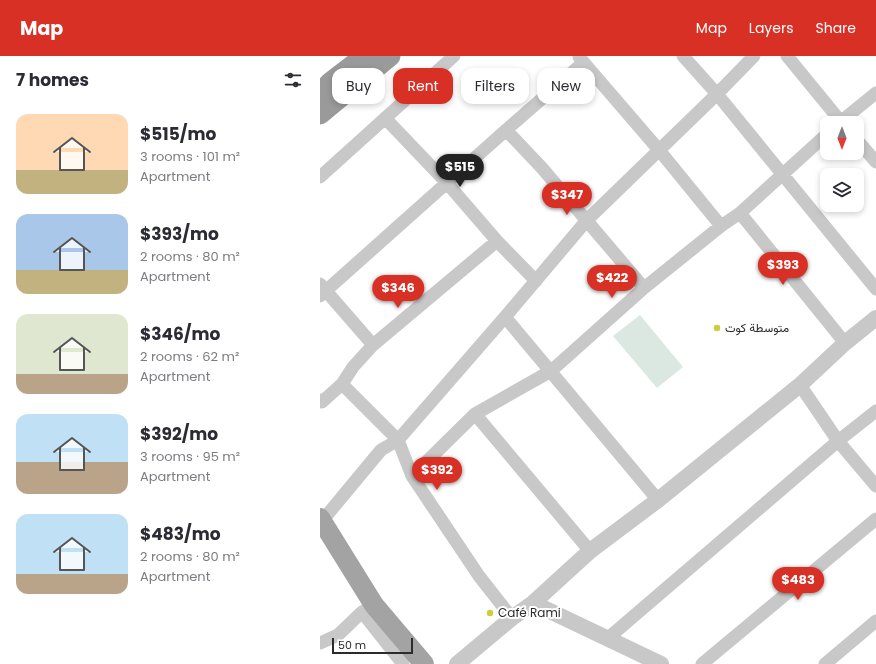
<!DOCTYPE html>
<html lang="en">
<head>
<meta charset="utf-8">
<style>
  body { margin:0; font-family:Poppins,Vazirmatn,sans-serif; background:#f2f2f3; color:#2b2b33; height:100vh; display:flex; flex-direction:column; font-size:15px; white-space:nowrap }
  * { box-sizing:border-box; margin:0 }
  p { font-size:13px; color:#7c7c81 }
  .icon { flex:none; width:22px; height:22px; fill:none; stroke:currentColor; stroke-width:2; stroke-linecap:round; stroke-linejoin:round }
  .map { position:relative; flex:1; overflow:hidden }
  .details { display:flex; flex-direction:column; background:#fff; width:320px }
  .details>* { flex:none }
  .guide { position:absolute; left:12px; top:12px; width:380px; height:36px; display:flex; gap:8px }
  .needle { width:26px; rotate:180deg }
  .controls { position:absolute; left:500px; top:60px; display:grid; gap:8px }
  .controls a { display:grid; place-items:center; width:44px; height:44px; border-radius:8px; background:#fff; box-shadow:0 2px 6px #0003; font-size:20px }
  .scale { position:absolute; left:12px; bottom:10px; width:81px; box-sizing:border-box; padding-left:4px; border:2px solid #2b2b2b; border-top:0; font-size:11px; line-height:14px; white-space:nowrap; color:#2b2b2b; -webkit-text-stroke:3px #fff; paint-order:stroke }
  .price { position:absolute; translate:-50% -34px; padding:0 9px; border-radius:14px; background:#d93025; color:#fff; font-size:13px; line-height:26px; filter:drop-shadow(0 1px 2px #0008) }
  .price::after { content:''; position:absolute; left:50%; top:24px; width:12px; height:9px; margin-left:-6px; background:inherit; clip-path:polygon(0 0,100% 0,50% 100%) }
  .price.active { background:#222; color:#fff }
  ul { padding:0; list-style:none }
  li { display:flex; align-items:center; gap:12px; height:100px; padding:0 16px }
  li span { display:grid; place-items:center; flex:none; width:112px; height:80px; border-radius:12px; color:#555 }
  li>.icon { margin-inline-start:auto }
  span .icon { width:48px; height:48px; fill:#fffc; stroke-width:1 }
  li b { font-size:17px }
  h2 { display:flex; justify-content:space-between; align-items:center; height:48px; padding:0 16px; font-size:17px }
  .pill { padding:0 14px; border-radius:12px; background:#fff; box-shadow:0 2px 6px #0003; font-size:14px; line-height:36px }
  .pill.active { background:#d93025; color:#fff }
  header { display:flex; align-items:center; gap:24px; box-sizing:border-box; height:56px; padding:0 20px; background:#d93025; color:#fff }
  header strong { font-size:19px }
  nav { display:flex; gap:22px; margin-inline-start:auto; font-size:14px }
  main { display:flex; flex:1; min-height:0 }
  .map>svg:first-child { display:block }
  .grass { fill:#dae8e1 }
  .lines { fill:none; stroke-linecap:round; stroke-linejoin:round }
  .minor { stroke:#c8c8c8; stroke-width:13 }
  .tertiary { stroke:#c8c8c8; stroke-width:16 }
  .primary { stroke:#a3a3a3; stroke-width:20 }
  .trunk { stroke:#9a9a9a; stroke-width:21 }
  .poi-dot { fill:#d1cb3e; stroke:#fff; stroke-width:1.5 }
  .labels { text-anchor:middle; stroke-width:4; stroke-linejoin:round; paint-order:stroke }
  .poi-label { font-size:12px; fill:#2b2b2b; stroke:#fff; text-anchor:start }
</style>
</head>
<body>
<header>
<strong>Map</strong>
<nav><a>Map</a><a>Layers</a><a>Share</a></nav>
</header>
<main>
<section class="details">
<h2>7 homes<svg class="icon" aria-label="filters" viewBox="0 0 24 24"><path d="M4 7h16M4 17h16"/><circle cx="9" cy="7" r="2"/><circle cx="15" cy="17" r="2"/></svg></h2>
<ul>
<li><span style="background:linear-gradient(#ffd9b3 70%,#c2b280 0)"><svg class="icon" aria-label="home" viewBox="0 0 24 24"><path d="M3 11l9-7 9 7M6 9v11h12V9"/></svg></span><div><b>$515/mo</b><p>3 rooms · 101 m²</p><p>Apartment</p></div></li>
<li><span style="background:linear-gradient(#a9c7e8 70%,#c2b280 0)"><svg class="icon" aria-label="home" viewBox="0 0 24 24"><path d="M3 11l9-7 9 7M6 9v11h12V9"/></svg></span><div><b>$393/mo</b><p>2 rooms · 80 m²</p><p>Apartment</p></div></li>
<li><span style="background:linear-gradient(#dfe7d0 75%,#b9a48a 0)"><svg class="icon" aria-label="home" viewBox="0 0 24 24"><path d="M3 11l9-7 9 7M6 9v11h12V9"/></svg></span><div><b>$346/mo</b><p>2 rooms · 62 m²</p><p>Apartment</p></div></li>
<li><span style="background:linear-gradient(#bfe0f5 60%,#b9a48a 0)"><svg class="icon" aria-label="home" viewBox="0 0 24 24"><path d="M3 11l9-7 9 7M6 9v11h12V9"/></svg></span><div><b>$392/mo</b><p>3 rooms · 95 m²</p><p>Apartment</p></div></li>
<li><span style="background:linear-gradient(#bfe0f5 75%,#b9a48a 0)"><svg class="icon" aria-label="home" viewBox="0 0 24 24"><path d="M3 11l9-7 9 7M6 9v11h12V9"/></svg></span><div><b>$483/mo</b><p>2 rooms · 80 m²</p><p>Apartment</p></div></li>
</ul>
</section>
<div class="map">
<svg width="556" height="608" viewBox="0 0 556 608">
  <rect width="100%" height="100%" fill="#fff"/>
  <!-- grass -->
  <path class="grass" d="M320,259L363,311L337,332L293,280Z"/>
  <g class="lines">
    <!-- minor -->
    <path class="minor" d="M363,0L397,38L556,233
      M467,0L522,67
      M259,1L339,94L401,170
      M65,62L127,127L177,185L216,225
      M519,67L556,37
      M186,74L222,112L324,232
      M537,84L556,106
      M0,121L134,0
      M420,157L525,287
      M0,228L53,289
      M0,240L186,74L263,7
      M185,261L338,444
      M22,328L78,384L92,420L159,520L192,562
      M480,329L518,385L556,430
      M0,344L2,346L22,328L33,311L53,289L177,185
      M155,358L270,495
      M92,420L155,358L231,315L324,232L401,170L420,157L507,78
      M2,465L61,394L78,384L185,261L267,164L397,38L434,0
      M42,556L83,608
      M287,583L518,385L556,355
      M0,587L18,579L42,556L54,549
      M382,608L556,463
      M505,608L556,565"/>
    <!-- tertiary -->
    <path class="tertiary" d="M213,547L341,608
      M137,608L192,562L213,547L270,495L338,444L480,329L525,287L556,262"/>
    <!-- primary -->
    <path class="primary" d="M0,462L54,549L104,608"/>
    <!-- trunk -->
    <path class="trunk" d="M0,37L11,26L45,0
      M0,58L70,0"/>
  </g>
  <!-- markers -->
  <g class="poi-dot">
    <circle cx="397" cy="272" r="4"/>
    <circle cx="170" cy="557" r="4"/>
  </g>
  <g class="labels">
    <!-- poi labels -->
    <g class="poi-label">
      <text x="405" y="276">متوسطة كوت</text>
      <text x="178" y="561">Café Rami</text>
    </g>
  </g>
</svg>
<div class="controls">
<a><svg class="needle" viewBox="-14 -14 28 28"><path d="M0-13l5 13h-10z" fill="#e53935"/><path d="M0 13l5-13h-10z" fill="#7c7c81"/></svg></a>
<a><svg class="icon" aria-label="layers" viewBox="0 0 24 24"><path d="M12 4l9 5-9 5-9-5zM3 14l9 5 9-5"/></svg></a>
</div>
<div class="scale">50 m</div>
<b class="price active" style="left:140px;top:132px">$515</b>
<b class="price" style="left:247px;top:160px">$347</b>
<b class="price" style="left:463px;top:230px">$393</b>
<b class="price" style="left:292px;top:243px">$422</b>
<b class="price" style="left:78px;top:253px">$346</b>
<b class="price" style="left:117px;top:435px">$392</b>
<b class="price" style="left:478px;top:545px">$483</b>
<div class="guide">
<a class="pill">Buy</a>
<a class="pill active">Rent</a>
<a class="pill">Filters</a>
<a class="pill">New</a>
</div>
</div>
</main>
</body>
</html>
